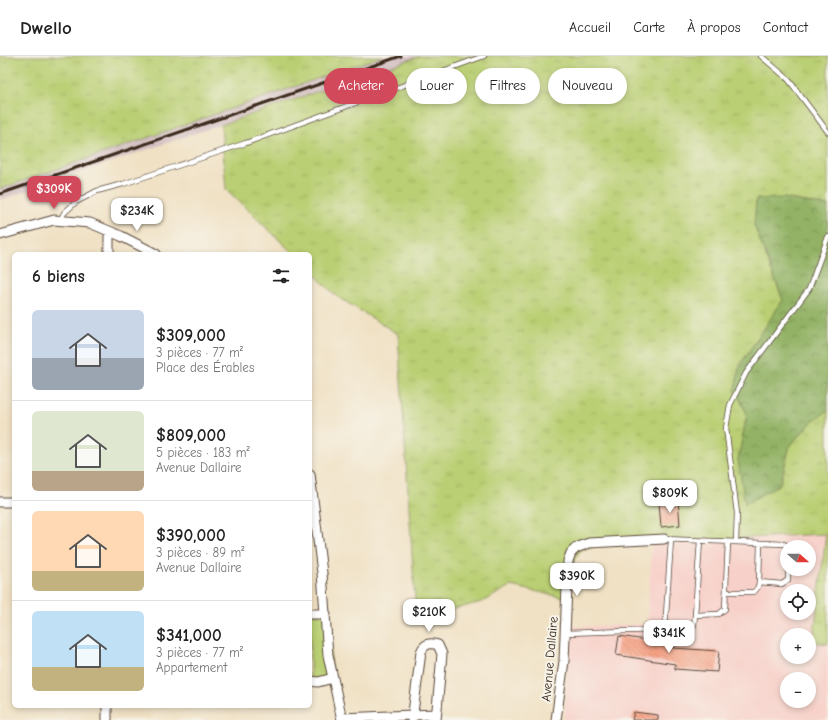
<!DOCTYPE html>
<html lang="fr">
<head>
<meta charset="utf-8">
<style>
  body { margin:0; font-family:"Comic Neue",sans-serif; background:#f6f6f6; color:#222; height:100vh; display:flex; flex-direction:column; font-size:15px; white-space:nowrap }
  * { box-sizing:border-box; margin:0 }
  p { font-size:13px; color:#767676 }
  .icon { flex:none; width:22px; height:22px; fill:none; stroke:currentColor; stroke-width:2; stroke-linecap:round; stroke-linejoin:round }
  .map { position:relative; flex:1; overflow:hidden }
  .drawer { position:absolute; left:12px; top:196px; width:300px; height:456px; display:flex; flex-direction:column; background:#fff; border-radius:6px; box-shadow:0 2px 6px #0003 }
  .drawer>* { flex:none }
  .hud { position:absolute; left:324px; top:12px; width:380px; height:36px; display:flex; gap:8px }
  .needle { width:26px; rotate:111deg }
  .controls { position:absolute; left:780px; top:484px; display:grid; gap:8px }
  .controls a { display:grid; place-items:center; width:36px; height:36px; border-radius:50%; background:#fff; box-shadow:0 2px 6px #0003; font-size:20px }
  .price { position:absolute; translate:-50% -34px; padding:0 9px; border-radius:8px; background:#fff; color:#222; font-size:13px; line-height:26px; filter:drop-shadow(0 1px 2px #0008) }
  .price::after { content:''; position:absolute; left:50%; top:24px; width:12px; height:9px; margin-left:-6px; background:inherit; clip-path:polygon(0 0,100% 0,50% 100%) }
  .price.active { background:#d1495b; color:#fff }
  ul { padding:0; list-style:none }
  li { display:flex; align-items:center; gap:12px; height:100px; padding:0 20px }
  li+li { border-top:1px solid #e0e0e0 }
  li span { display:grid; place-items:center; flex:none; width:112px; height:80px; border-radius:6px; color:#555 }
  li>.icon { margin-inline-start:auto }
  span .icon { width:48px; height:48px; fill:#fffc; stroke-width:1 }
  li b { font-size:17px }
  h2 { display:flex; justify-content:space-between; align-items:center; height:48px; padding:0 20px; font-size:17px }
  .chip { padding:0 14px; border-radius:18px; background:#fff; box-shadow:0 2px 6px #0003; font-size:14px; line-height:36px }
  .chip.active { background:#d1495b; color:#fff }
  header { display:flex; align-items:center; gap:24px; box-sizing:border-box; height:56px; padding:0 20px; background:#fff; border-bottom:1px solid #e0e0e0 }
  header strong { font-size:19px }
  nav { display:flex; gap:22px; margin-inline-start:auto; font-size:14px }
  .map>svg:first-child { display:block }
  .built { fill:#f7d0c9; fill-rule:evenodd }
  .railway { fill:#d2bec1 }
  .grass { fill:url(#grass-tufts); stroke:#7a7c48 }
  .forest { fill:url(#forest-crowns); stroke:#676e42 }
  .green { fill:#bacf73; stroke:#7a7c48 }
  .building { fill:url(#building-back-hatch) }
  .lines { fill:none; stroke-linecap:round; stroke-linejoin:round }
  .lane-casing { stroke:#564537; stroke-width:6 }
  .street-casing { stroke:#564537; stroke-width:11 }
  .lane { stroke:#fff; stroke-width:4.5 }
  .street { stroke:#fff; stroke-width:9 }
  .rail { stroke:#3b2a1e; stroke-width:3 }
  .labels { text-anchor:middle; stroke-width:4; stroke-linejoin:round; paint-order:stroke }
  .street-label { font-size:13px; fill:#3b2a1e; stroke:#f7f3e8 }
</style>
</head>
<body>
<header>
<strong>Dwello</strong>
<nav><a>Accueil</a><a>Carte</a><a>À propos</a><a>Contact</a></nav>
</header>
<div class="map">
<svg width="828" height="664" viewBox="0 0 828 664">
  <defs>
    <pattern id="grass-tufts" width="24" height="20" patternUnits="userSpaceOnUse"><rect width="24" height="20" fill="#bacf73"/><path d="M3 7l-1-3M5 7V3M7 7l1-3M15 17l-1-3M17 17v-4M19 17l1-3" fill="none" stroke="#a1b263"/></pattern>
    <pattern id="forest-crowns" width="20" height="18" patternUnits="userSpaceOnUse"><rect width="20" height="18" fill="#93b265"/><path d="M2 6a3 3 0 1 1 6 0M12 15a3 3 0 1 1 6 0" fill="none" stroke="#799153"/></pattern>
    <pattern id="building-back-hatch" width="6" height="6" patternUnits="userSpaceOnUse"><rect width="6" height="6" fill="#f7a285"/><path d="M-1 5l2 2M0 0l6 6M5-1l2 2" fill="none" stroke="#c9846c"/></pattern>
  </defs>
  <rect width="100%" height="100%" fill="#f7f3e8"/>
  <filter id="ink" filterUnits="userSpaceOnUse"><feTurbulence type="fractalNoise" baseFrequency=".025" numOctaves="2"/><feDisplacementMap in="SourceGraphic" scale="8" xChannelSelector="R" yChannelSelector="G"/><feConvolveMatrix kernelMatrix="1 2 1 2 8 2 1 2 1" color-interpolation-filters="sRGB"/></filter>
  <filter id="wash" filterUnits="userSpaceOnUse"><feTurbulence type="fractalNoise" baseFrequency=".012" numOctaves="4" result="noise"/><feDisplacementMap in="SourceGraphic" scale="16" xChannelSelector="R" yChannelSelector="G"/><feGaussianBlur stdDeviation="0.9" result="paint"/><feColorMatrix in="noise" values="0 0 0 0 0 0 0 0 0 0 0 0 0 0 0 0 0 1.4 0 .05"/><feComposite in="paint" operator="in"/></filter>
  <g filter="url(#wash)">
    <rect width="100%" height="100%" fill="#f0e1c4"/>
    <!-- built -->
    <path class="built" d="M826,478L814,586L828,588V664H564L570,571L647,568L652,487ZM787,491H809V513H787ZM787,535H809V557H787ZM787,579H809V601H787ZM787,623H809V645H787Z"/>
    <!-- railway -->
    <path class="railway" d="M383,0H420L0,144V133Z"/>
    <!-- grass -->
    <path class="grass" d="M0,0H383L0,133Z
      M420,0H828V150L783,142L754,169L783,244L740,309L735,333L747,358L738,404L780,428L790,389L812,366L828,354V588L813,586L826,478L599,489L582,493L575,502L566,542L511,530L482,546L426,560L415,545L398,278L335,239L310,214V198H294L226,133L221,69Z"/>
    <!-- forest -->
    <path class="forest" d="M783,142L828,150V354L812,366L790,389L780,428L745,448L738,404L747,358L735,333L740,309L783,244L754,169L756,143Z"/>
    <!-- green -->
    <path class="green" d="M310,558H326L333,622L310,625Z"/>
    <g id="blocks">
      <!-- building -->
      <path class="building" d="M678,444L680,469L661,471L659,446Z
        M619,580L673,588V592L719,595L717,616L675,613V608L616,599Z
        M634,656L658,659V664H632Z"/>
    </g>
  </g>
  <g filter="url(#ink)">
    <use href="#blocks" fill-opacity="0" stroke="#564537" stroke-width="1"/>
    <g class="lines">
      <!-- lane casing -->
      <g class="lane-casing">
        <path id="lane" d="M761,0L788,23L828,76
          M60,165L64,157L76,146L97,135L123,128L246,87L484,0
          M664,483L784,488L788,491
          M736,486L737,457L726,372L730,349L746,317L809,233L828,181
          M759,526L760,487
          M726,536H754L758,531L759,526L782,528L788,524V513
          M695,559L700,485
          M665,574L671,484
          M565,577L689,573L694,569L695,559L719,558L725,553L728,486"/>
      </g>
      <!-- street casing -->
      <g class="street-casing">
        <path id="street" d="M0,179L54,164L90,167L121,180L156,198
          M109,198V175
          M310,418L322,517L328,599L342,664
          M0,446H14
          M310,558H326
          M310,625L318,626L333,622
          M342,662L436,658
          M107,664V650
          M412,664L421,596C424,588 430,586 438,589L442,598L436,664
          M556,664L564,605L568,505L571,497L576,492L589,487L664,483"/>
      </g>
      <!-- lane -->
      <use href="#lane" class="lane"/>
      <!-- street -->
      <use href="#street" class="street"/>
      <!-- rail -->
      <path class="rail" d="M0,138L401,0"/>
    </g>
  </g>
  <g class="labels">
    <!-- street labels -->
    <g class="street-label">
      <text transform="translate(549 603) rotate(-85)" y="5">Avenue Dallaire</text>
    </g>
  </g>
</svg>
<div class="controls">
<a><svg class="needle" viewBox="-14 -14 28 28"><path d="M0-13l5 13h-10z" fill="#e53935"/><path d="M0 13l5-13h-10z" fill="#767676"/></svg></a>
<a><svg class="icon" aria-label="locate" viewBox="0 0 24 24"><circle cx="12" cy="12" r="6"/><path d="M12 2v4M12 18v4M2 12h4M18 12h4"/></svg></a>
<a>+</a>
<a>−</a>
</div>
<b class="price active" style="left:54px;top:154px">$309K</b>
<b class="price" style="left:137px;top:176px">$234K</b>
<b class="price" style="left:670px;top:458px">$809K</b>
<b class="price" style="left:577px;top:541px">$390K</b>
<b class="price" style="left:429px;top:577px">$210K</b>
<b class="price" style="left:669px;top:598px">$341K</b>
<div class="hud">
<a class="chip active">Acheter</a>
<a class="chip">Louer</a>
<a class="chip">Filtres</a>
<a class="chip">Nouveau</a>
</div>
<section class="drawer">
<h2>6 biens<svg class="icon" aria-label="filters" viewBox="0 0 24 24"><path d="M4 7h16M4 17h16"/><circle cx="9" cy="7" r="2"/><circle cx="15" cy="17" r="2"/></svg></h2>
<ul>
<li><span style="background:linear-gradient(#c9d6e8 60%,#9aa5b1 0)"><svg class="icon" aria-label="home" viewBox="0 0 24 24"><path d="M3 11l9-7 9 7M6 9v11h12V9"/></svg></span><div><b>$309,000</b><p>3 pièces · 77 m²</p><p>Place des Érables</p></div></li>
<li><span style="background:linear-gradient(#dfe7d0 75%,#b9a48a 0)"><svg class="icon" aria-label="home" viewBox="0 0 24 24"><path d="M3 11l9-7 9 7M6 9v11h12V9"/></svg></span><div><b>$809,000</b><p>5 pièces · 183 m²</p><p>Avenue Dallaire</p></div></li>
<li><span style="background:linear-gradient(#ffd9b3 75%,#c2b280 0)"><svg class="icon" aria-label="home" viewBox="0 0 24 24"><path d="M3 11l9-7 9 7M6 9v11h12V9"/></svg></span><div><b>$390,000</b><p>3 pièces · 89 m²</p><p>Avenue Dallaire</p></div></li>
<li><span style="background:linear-gradient(#bfe0f5 70%,#c2b280 0)"><svg class="icon" aria-label="home" viewBox="0 0 24 24"><path d="M3 11l9-7 9 7M6 9v11h12V9"/></svg></span><div><b>$341,000</b><p>3 pièces · 77 m²</p><p>Appartement</p></div></li>
</ul>
</section>
</div>
</body>
</html>
